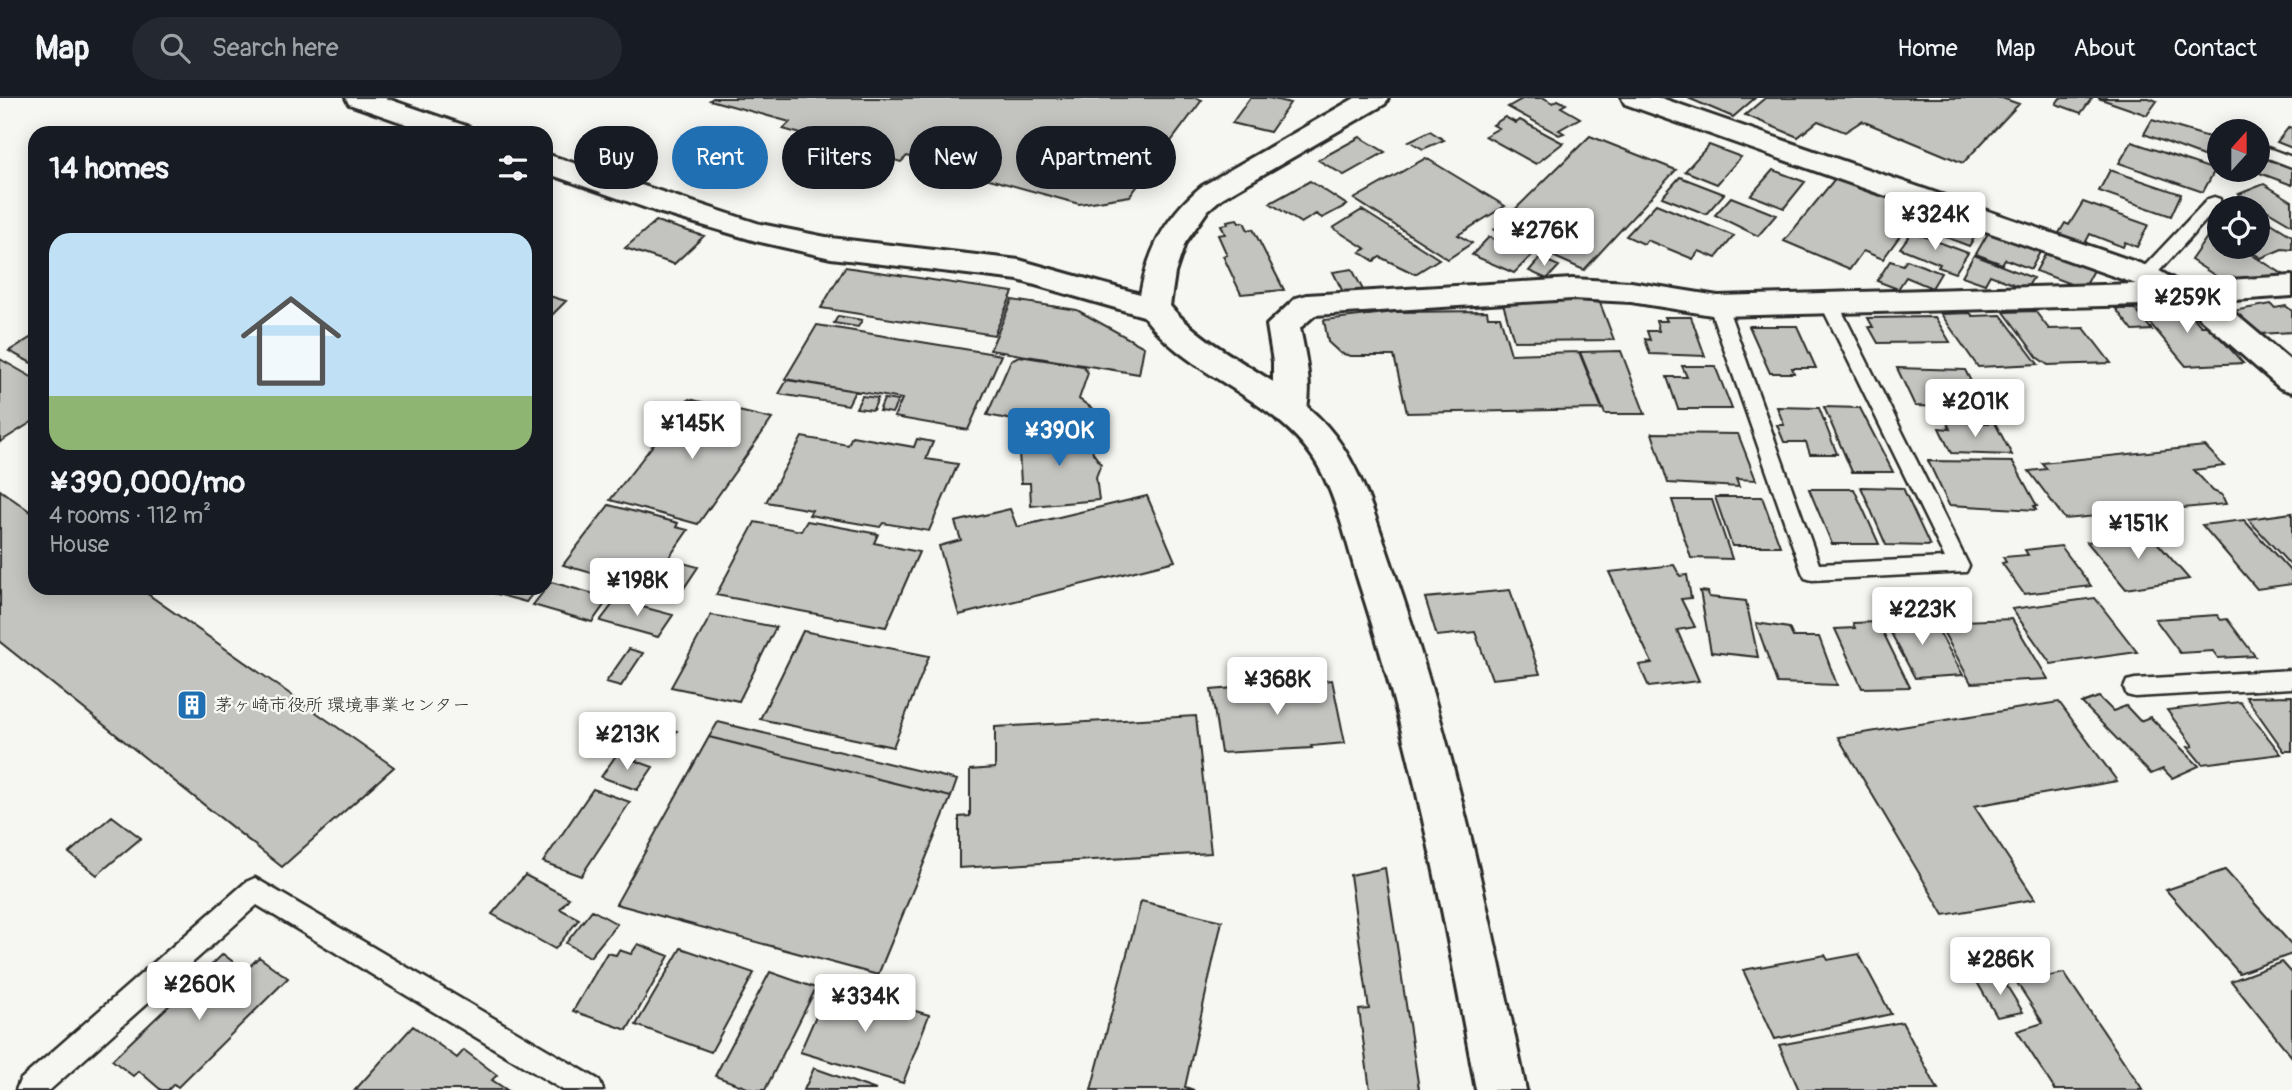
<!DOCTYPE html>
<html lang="en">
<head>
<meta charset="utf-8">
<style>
  body { margin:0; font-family:Pangolin,"Klee One",sans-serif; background:#242831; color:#f1f3f6; height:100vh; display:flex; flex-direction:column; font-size:26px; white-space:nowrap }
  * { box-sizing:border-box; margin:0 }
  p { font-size:23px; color:#9ea1a6 }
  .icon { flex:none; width:38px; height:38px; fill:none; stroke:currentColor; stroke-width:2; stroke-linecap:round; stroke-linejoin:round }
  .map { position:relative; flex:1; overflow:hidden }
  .drawer { position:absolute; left:28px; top:28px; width:525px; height:469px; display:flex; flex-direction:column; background:#171b24; border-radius:21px; box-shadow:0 4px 18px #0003 }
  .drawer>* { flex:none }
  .top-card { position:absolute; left:574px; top:28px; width:665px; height:63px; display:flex; gap:14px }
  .needle { width:46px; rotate:21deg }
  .tools { position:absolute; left:2207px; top:21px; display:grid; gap:14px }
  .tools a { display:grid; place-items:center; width:63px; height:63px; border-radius:50%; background:#171b24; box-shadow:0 4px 18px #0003; font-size:35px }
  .price { position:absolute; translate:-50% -60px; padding:0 16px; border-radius:7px; background:#fff; color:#222; font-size:23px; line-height:46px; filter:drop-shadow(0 2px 4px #0008) }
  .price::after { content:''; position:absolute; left:50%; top:42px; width:21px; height:16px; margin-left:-10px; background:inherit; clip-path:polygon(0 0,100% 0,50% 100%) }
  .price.current { background:#1f6fb2; color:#fff }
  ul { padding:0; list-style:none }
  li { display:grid; align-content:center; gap:14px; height:371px; padding:0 21px }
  li span { display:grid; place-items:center; height:217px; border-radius:21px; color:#555 }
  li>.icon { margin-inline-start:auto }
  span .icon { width:126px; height:126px; fill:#fffc; stroke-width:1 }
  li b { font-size:30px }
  h2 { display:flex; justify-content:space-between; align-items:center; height:84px; padding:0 21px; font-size:30px }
  .pill { padding:0 24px; border-radius:32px; background:#171b24; box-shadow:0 4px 18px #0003; font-size:24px; line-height:63px }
  .pill.current { background:#1f6fb2; color:#fff }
  header { display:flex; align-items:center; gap:42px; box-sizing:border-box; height:98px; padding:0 35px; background:#171b24; border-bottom:2px solid #363941 }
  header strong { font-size:33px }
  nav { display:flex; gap:38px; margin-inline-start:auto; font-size:24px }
  .search { width:490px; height:63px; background:#242831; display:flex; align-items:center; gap:18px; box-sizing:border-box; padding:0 24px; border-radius:38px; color:#9ea1a6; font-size:26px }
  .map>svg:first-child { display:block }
  .building { fill:#c3c3c0; stroke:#2b2b2b; stroke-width:2 }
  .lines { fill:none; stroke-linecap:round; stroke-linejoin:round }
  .service-casing { stroke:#2b2b2b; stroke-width:5 }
  .minor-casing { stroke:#2b2b2b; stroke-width:6 }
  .tertiary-casing { stroke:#2b2b2b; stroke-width:6 }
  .service { fill:#f6f6f2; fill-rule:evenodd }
  .minor { fill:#f6f6f2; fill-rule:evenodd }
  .tertiary { fill:#f6f6f2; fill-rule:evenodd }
  .labels { text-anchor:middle; stroke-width:5; stroke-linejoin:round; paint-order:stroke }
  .poi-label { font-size:18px; fill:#2b2b2b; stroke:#f6f6f2; text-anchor:start }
</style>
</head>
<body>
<header>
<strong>Map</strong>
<div class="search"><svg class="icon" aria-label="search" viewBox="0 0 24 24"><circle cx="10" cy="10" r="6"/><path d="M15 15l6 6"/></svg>Search here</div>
<nav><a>Home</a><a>Map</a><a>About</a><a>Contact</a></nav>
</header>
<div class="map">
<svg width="2292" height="992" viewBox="0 0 2292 992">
  <rect width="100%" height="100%" fill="#f6f6f2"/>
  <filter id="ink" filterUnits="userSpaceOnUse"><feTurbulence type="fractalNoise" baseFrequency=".0143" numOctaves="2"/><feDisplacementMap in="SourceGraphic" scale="14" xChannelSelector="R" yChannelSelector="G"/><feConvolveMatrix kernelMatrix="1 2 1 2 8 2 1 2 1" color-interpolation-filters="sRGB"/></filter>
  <g filter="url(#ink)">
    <!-- building -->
    <path class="building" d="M713,0H1196L1202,2L1130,98L1079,106L907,58L901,64L783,31L790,24L710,2Z
      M1250,0H1269L1290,5L1270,34L1232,25Z
      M1524,0H1544L1553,5L1558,2L1566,6L1561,9L1580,20L1559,32L1564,35L1559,37L1508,9Z
      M1688,0H1755L1733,19Z
      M1765,0H2002L2019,6L1963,65L1862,23L1845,34L1818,23L1798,39L1745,17Z
      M2060,0H2092L2081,15L2056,6Z
      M2098,0H2149L2157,3L2147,17Z
      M1505,19L1516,25L1520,22L1563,45L1536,66L1485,38L1499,30L1493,27Z
      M2152,22L2219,42V64L2144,36Z
      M2289,29L2292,30V50L2277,44Z
      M1430,33L1444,42L1423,51L1409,43Z
      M1590,38L1676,72L1584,172L1494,132Z
      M1360,39L1385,54L1344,77L1318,62Z
      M2132,44L2215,72L2203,94L2119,65Z
      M1709,47L1741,59L1717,86L1685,73Z
      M1426,60L1505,108L1458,137L1472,145L1448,161L1354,101Z
      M2267,61L2292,70V87L2257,74Z
      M1773,72L1805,84L1784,110L1751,97Z
      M2110,72L2181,96L2171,118L2099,93Z
      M1838,77L1861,86L1858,90L1874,96L1878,92L1897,100L1893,104L1918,113L1883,161L1863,153L1850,171L1784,143Z
      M1680,79L1724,96L1706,116L1662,99Z
      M1310,83L1347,107L1322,120L1316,116L1301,125L1270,105Z
      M2264,86L2292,103V127L2239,96Z
      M1731,99L1776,117L1758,138L1715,117Z
      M2083,104L2148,127L2137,149L2125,144L2123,149L2090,136L2083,149L2056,140L2065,125L2069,127Z
      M1656,106L1734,138L1716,160L1699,153L1693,161L1647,142L1644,146L1626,138Z
      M1362,112L1439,161L1415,176L1380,159L1374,163L1360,154L1366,151L1333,130Z
      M1930,114L1979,132L1969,148L1920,129Z
      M2258,117L2292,138V152L2282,151L2261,160L2244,149H2258Z
      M1237,121L1239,124H1244L1248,132L1253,131L1284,192L1241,196L1223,158L1227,157L1218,137L1225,136L1221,127L1228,126L1227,123Z
      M656,123L704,138L674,166L625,150Z
      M2212,132L2219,136V149H2239L2286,178L2222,182L2191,162Z
      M1912,134L1968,155L1955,175L1938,169L1940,166L1900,150Z
      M1988,135L2040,154L2031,171L2005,161L2002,166L1976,156Z
      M1489,139L1532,157L1514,175L1472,157Z
      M2047,153L2095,170L2084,191L2036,173Z
      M1974,157L2033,180L2026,191L1990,177L1985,186L1962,178Z
      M1540,160L1559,168L1547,181L1529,173Z
      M1907,162L1941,175L1932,190L1906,179L1898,191L1877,183L1890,163L1903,167Z
      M845,169L1013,194L994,237L821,210Z
      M1352,171L1363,192L1344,196L1333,174Z
      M546,197L566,203L546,223Z
      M1572,201L1600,205L1614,242L1514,243L1502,202Z
      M1012,202L1077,212L1144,249L1139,276L990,252Z
      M2179,203L2201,228H2210L2243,265L2186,268L2133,205Z
      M2271,206L2275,210L2286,208L2292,213V234L2260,236L2233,213Z
      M2116,211H2135L2152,232L2133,233Z
      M1487,213L1488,219H1500L1511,256L1579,254L1602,311L1407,315L1394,258H1351L1340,255L1328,244L1324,222L1395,214Z
      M2035,213L2049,231L2084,230L2111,265L2048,267L2038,260L2004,214Z
      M1970,215L1973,218L2001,217L2038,266L1978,269L1941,216Z
      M838,218L862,222L858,229L834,225Z
      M1665,219H1691L1705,258L1650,256L1645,241L1650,242L1647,233H1659L1656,223H1667Z
      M1935,219L1950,244L1878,245L1869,229H1873L1868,220Z
      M817,227L1001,257L968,332L894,319L902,301L785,281Z
      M1749,228H1797L1816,270H1792L1794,275H1770Z
      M35,237V267L9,253Z
      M1621,253L1645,316H1605L1580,254Z
      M1019,258L1083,268L1088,275L1079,301L1093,311V318L1088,325L1068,330L1041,326L1039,330L1012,326L1013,322L987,317L1011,262Z
      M0,261L35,281V322L0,344Z
      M1682,268H1715L1732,311H1678L1667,279H1687Z
      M1897,270L1965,272L1985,310L1915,308Z
      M787,282L855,293L848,307L779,296Z
      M862,298L878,300L873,312L856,310Z
      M689,301L772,321L698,426L610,402Z
      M884,301L898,303L892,315L879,313Z
      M1777,309L1819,310L1837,356H1810L1806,344H1784L1777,327H1784Z
      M1824,309L1860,310L1893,374H1852Z
      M1947,324L1995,325L2012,357L1951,355L1939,330L1950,331Z
      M1090,333L1093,355L1101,366L1096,379L1099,402L1031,408L1030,385H1021L1018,339Z
      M1652,335L1738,336L1756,382L1736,381L1739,389L1668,385Z
      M852,338L914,349L917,341L933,344L926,361L958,366L929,433L883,425L880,429L809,417L812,412L766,404L802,339L848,347Z
      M2205,348L2224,368L2194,372L2213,393L2222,397L2226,406L2065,421L2029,373L2047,371L2042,365Z
      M1928,363L2013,364L2037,408H2034L2036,412L1949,407Z
      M1861,389L1903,390L1930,448L1886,447Z
      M1809,391H1854L1879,446H1832Z
      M0,392L35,417V490H139L394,669L282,769L0,544Z
      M1147,398L1175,463L959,517L939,448L961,442L955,424L1010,411L1017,429Z
      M1715,399H1762L1780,448H1732Z
      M1672,402H1712L1732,461L1691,460Z
      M609,407L678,425L676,429L688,432L668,461L698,469L678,499L563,467Z
      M2292,415V469L2248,421Z
      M2244,422L2292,475V486L2257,491L2202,427Z
      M807,423L878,436L874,445L919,454L886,529L716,497L755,424L801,433Z
      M2148,434L2189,481L2126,491L2087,444Z
      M2061,448L2091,488L2024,496L2002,465L2006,464L2003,459L2028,457L2025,452Z
      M1674,467L1680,478L1687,477L1691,500L1681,501L1695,529L1677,532L1699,583L1649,589L1639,567L1652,565L1609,474Z
      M551,484L609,500L592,524L533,507Z
      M492,490H537L526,504L489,494Z
      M1510,492L1540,576L1492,581L1475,534L1437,538L1425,500Z
      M1700,493L1708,494L1709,499L1746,503L1758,559L1711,554Z
      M2095,500L2137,554L2051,566L2012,511Z
      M616,502L673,517L658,539L600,523Z
      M1903,516L1906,520L1931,519L1963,577L1915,580L1882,518Z
      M711,517L776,529L739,603L671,589Z
      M2217,517L2221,522L2227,521L2255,558L2218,560L2213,553L2180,555L2155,521Z
      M2012,521L2048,581L1971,585L1938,524Z
      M1878,524L1910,589L1862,590L1835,531L1855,530L1853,525Z
      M1756,525L1789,530L1793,539H1819L1837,587L1777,585Z
      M803,533L929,558L893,649L760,621Z
      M629,551L643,555L621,588L606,584Z
      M1332,582L1345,645L1311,648L1312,650L1221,655L1211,592Z
      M2292,598V653H2284L2246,599Z
      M2099,599L2113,613L2126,608L2140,623L2150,619L2199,668L2172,680L2163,671L2151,676L2082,605Z
      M2059,604L2117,683L1974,708L2035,801L1944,817L1838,639Z
      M2240,604L2281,656L2202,666L2188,649L2193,648L2167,612Z
      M1196,618L1211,755L959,770V719L970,718V672L995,670V629Z
      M641,622L677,633L661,656L626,644Z
      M718,624L957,682L951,699L709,639Z
      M709,639L951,699L878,877L616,806Z
      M617,656L653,669L637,692L601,679Z
      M593,691L630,704L581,778L543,764Z
      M112,718L141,740L97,777L69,755Z
      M1385,770L1419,991L1370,992L1359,912L1369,911L1350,777Z
      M2225,772L2292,847V856L2239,875L2166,792Z
      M525,777L569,800L560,811L579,821L555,851L492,816Z
      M1141,803L1222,823L1185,989L1194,992H1091Z
      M592,812L617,826L590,859L566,845Z
      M638,846L669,858L627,932L573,913L607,855L616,857L619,852L631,856Z
      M681,850L754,875L711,954L636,927Z
      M223,856L245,873L259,859L288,880L178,989L174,986L168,992H161L139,973L133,978L112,962Z
      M1859,856L1891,916L1775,941L1743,872L1825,857L1828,862Z
      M2282,864L2292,875V959L2231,883Z
      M770,874L816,890L765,992H753L715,978Z
      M2064,875L2143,992H2055L2017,933L2043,925L2017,885Z
      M2002,880L2023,914L1997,919L1977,884Z
      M829,888L929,917L903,985L800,954Z
      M1902,924L1938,992H1799L1779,947Z
      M413,928L457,960L464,952L497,977L492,982L507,992H355Z
      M814,970L876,992H804Z"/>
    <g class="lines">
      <!-- service casing -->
      <g class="service-casing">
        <path id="service" d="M2268,50L2292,59V69L2263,58V52Z
          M2214,99L2220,101V107L2151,182H2139L2137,178L2139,174L2208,101Z
          M1830,201L1839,207L1969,468L1966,474L1812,482L1805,480L1802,474L1709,208L1712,204H1724L1727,208L1819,466L1945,460L1821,207Z
          M2292,572V590L2135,599L2127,597L2124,590L2127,583L2135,581Z
          M255,780L599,982L603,992H563L257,807L50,992H16L20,982L246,784Z"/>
      </g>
      <!-- minor casing -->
      <g class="minor-casing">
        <path id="minor" d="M346,0H385L469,29L473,35H432L349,6Z
          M1622,0H1661L2156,171L2180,185L2292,178V198L2220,203L2292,264V294L2280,290L2184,206L1718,218L1631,204L1572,201L1315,217L1300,230C1305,256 1316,298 1302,323L1290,326L1278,323L1273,314V264L1267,227L1296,200L1307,197L1572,181L1631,184L1718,198L2136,186L1625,6Z
          M546,56L760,126L831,140L1019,162L1165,203L1170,210L1165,217L1154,221L1018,182L831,160L756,143L655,113L546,75Z"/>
      </g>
      <!-- tertiary casing -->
      <g class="tertiary-casing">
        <path id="tertiary" d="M1355,0H1388L1385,6L1222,100L1208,112L1185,145L1175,175L1170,208C1217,262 1292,281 1335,338C1366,379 1379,432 1396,479C1454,646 1490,819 1526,992H1476C1445,821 1413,650 1359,485C1346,444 1337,397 1314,361C1270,294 1181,278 1138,210C1145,159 1162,121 1202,88Z"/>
      </g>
      <!-- service -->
      <use href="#service" class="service"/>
      <!-- minor -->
      <use href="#minor" class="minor"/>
      <!-- tertiary -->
      <use href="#tertiary" class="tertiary"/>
    </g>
  </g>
  <!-- icons -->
  <defs>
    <g id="building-square" transform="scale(1.575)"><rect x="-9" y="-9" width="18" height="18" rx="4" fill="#1f6fb2" stroke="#f6f6f2"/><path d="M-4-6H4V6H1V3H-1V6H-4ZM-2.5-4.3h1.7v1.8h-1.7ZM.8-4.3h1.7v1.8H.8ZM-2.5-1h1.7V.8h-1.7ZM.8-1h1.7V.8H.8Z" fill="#fff"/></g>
  </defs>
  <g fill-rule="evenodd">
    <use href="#building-square" x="192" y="607"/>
  </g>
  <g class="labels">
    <!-- poi labels -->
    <g class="poi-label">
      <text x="215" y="613">茅ヶ崎市役所 環境事業センター</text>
    </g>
  </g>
</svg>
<div class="tools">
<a><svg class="needle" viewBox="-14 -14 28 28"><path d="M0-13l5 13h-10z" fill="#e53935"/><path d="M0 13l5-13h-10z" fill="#9ea1a6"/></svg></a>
<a><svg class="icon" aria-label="locate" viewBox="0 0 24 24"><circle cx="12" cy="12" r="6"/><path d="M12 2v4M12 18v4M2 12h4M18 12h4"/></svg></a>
</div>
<b class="price" style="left:1935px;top:154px">¥324K</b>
<b class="price" style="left:1544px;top:170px">¥276K</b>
<b class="price" style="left:2187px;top:237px">¥259K</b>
<b class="price" style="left:1975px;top:341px">¥201K</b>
<b class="price" style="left:692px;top:363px">¥145K</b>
<b class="price current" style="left:1059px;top:370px">¥390K</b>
<b class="price" style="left:2138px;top:463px">¥151K</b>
<b class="price" style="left:637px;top:520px">¥198K</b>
<b class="price" style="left:1922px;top:549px">¥223K</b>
<b class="price" style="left:1277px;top:619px">¥368K</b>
<b class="price" style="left:627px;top:674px">¥213K</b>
<b class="price" style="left:2000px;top:899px">¥286K</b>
<b class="price" style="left:199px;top:924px">¥260K</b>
<b class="price" style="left:865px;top:936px">¥334K</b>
<div class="top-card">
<a class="pill">Buy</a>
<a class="pill current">Rent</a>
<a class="pill">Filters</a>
<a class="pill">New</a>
<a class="pill">Apartment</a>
</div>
<section class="drawer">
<h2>14 homes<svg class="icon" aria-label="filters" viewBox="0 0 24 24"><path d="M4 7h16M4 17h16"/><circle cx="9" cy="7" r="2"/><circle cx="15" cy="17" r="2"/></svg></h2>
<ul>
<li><span style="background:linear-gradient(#bfe0f5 75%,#8fb573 0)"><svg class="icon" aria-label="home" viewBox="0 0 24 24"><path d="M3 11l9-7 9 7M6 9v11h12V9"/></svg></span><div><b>¥390,000/mo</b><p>4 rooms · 112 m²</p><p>House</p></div></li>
</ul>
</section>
</div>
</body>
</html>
